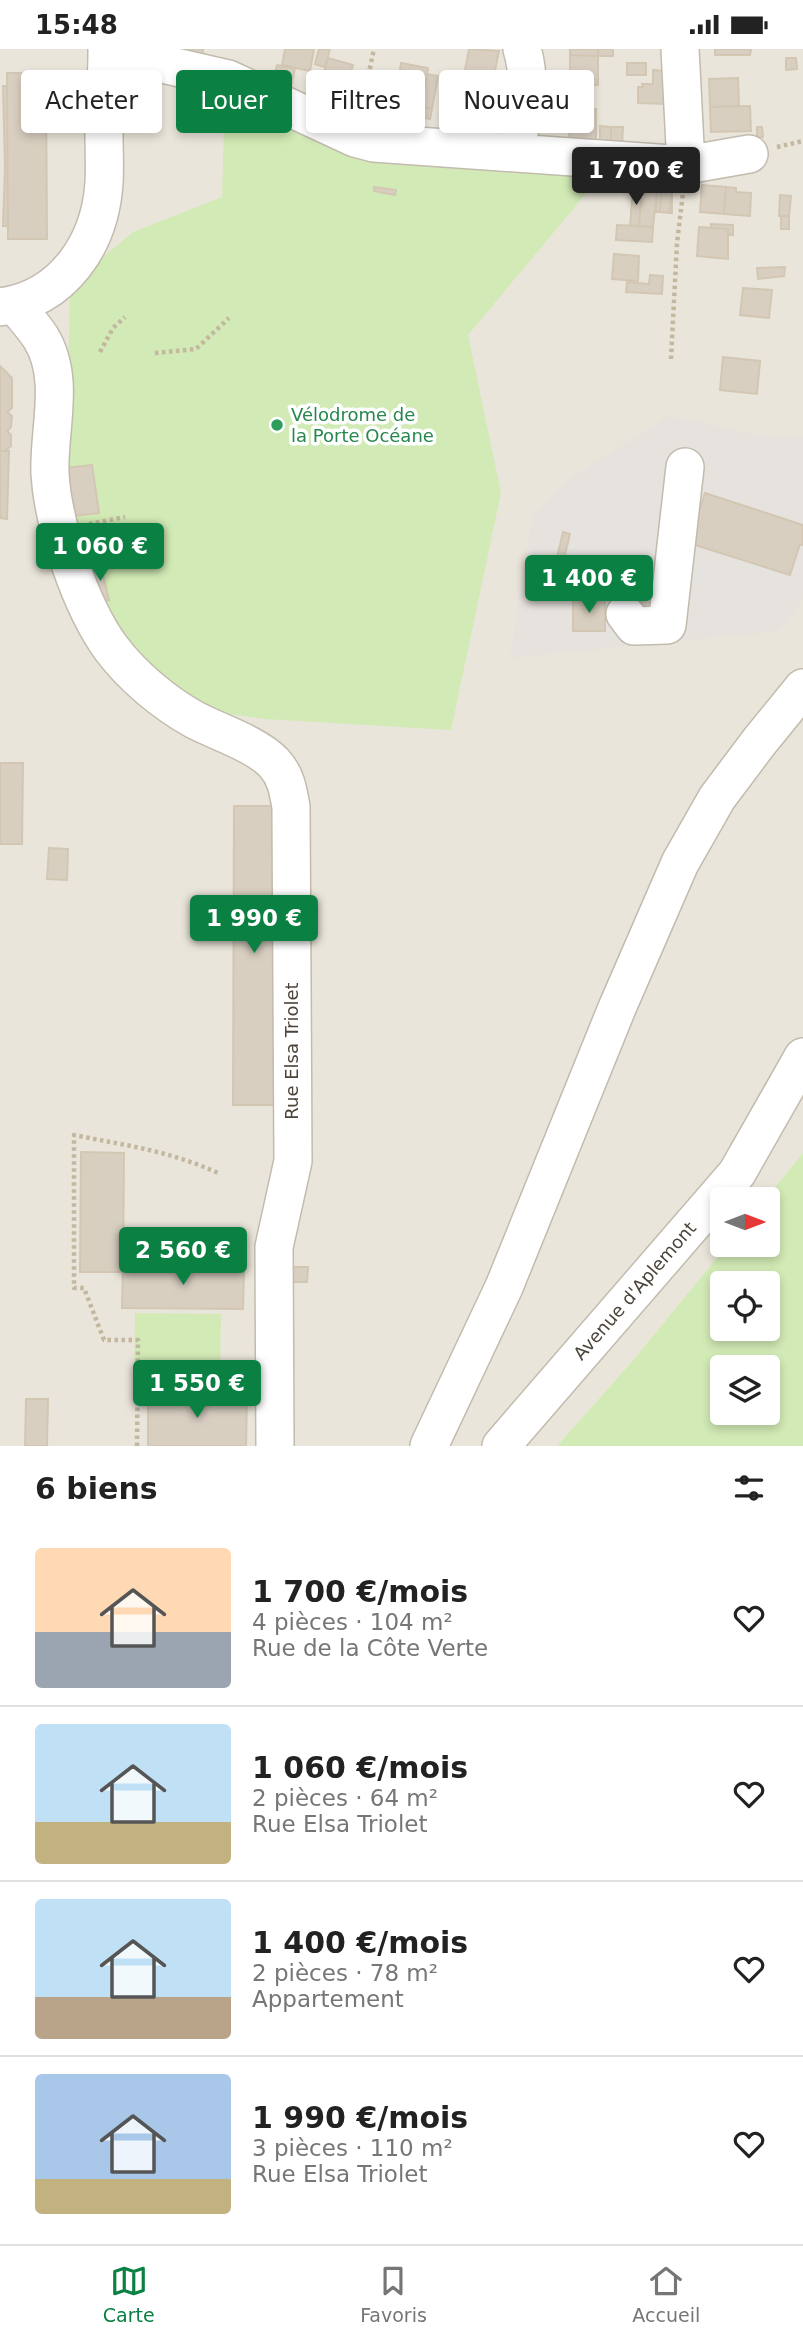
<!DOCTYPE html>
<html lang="fr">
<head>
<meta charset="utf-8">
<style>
  body { margin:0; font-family:"DejaVu Sans",sans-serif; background:#f2f2f2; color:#222; height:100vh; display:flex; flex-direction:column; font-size:26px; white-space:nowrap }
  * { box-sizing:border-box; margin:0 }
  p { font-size:23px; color:#767676 }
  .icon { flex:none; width:38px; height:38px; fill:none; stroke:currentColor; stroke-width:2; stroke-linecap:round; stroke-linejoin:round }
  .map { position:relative; height:1397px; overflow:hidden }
  .sheet { display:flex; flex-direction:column; background:#fff; flex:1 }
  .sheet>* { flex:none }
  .guide { position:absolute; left:21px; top:21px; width:761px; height:63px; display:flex; gap:14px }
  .needle { width:46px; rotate:90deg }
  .buttons { position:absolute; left:710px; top:1138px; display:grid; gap:14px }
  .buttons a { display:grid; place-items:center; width:70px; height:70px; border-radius:7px; background:#fff; box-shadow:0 4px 10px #0003; font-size:35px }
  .price { position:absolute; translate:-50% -60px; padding:0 16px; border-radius:7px; background:#0b8043; color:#fff; font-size:23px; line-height:46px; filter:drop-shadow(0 2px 4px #0008) }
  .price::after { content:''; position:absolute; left:50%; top:42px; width:21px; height:16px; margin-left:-10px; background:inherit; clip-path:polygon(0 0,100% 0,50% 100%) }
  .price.active { background:#222; color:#fff }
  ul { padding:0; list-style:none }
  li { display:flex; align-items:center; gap:21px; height:175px; padding:0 35px }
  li+li { border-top:2px solid #e0e0e0 }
  li span { display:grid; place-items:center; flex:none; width:196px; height:140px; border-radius:7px; color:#555 }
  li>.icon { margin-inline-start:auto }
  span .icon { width:84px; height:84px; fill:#fffc; stroke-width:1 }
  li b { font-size:30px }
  h2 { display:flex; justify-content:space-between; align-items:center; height:84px; padding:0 35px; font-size:30px }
  .pill { padding:0 24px; border-radius:7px; background:#fff; box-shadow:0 4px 10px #0003; font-size:24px; line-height:63px }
  .pill.active { background:#0b8043; color:#fff }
  .status { display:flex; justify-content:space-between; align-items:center; height:49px; padding:0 35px; background:#fff; direction:ltr }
  .status svg { height:19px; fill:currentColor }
  .menu { display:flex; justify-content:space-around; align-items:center; height:98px; border-top:2px solid #e0e0e0; background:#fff; font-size:19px; color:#767676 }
  .menu a { display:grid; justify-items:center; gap:4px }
  .menu .active { color:#0b8043 }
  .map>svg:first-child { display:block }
  .residential { fill:#eae5da }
  .industrial { fill:#e6e2dd }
  .green { fill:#d2eab5; fill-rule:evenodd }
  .building { fill:#d8cfc1; stroke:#d3c7b4; stroke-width:2 }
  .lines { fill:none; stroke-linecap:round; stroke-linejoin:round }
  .minor-casing { stroke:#c2bbae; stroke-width:40 }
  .path { stroke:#c4b79f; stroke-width:4.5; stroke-dasharray:3.5 3.5; stroke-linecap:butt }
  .minor { stroke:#fff; stroke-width:37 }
  .leisure-dot { fill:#2e9e5b; stroke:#fff; stroke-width:2.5 }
  .labels { text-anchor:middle; stroke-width:7; stroke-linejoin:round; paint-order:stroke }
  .leisure-label { font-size:18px; fill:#27864d; stroke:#fff; text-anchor:start }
  .street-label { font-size:18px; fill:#4b4439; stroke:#fff }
</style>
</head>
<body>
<div class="status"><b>15:48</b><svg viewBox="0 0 49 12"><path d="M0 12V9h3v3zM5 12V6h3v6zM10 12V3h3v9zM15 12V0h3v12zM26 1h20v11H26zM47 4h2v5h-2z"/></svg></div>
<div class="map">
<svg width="803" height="1397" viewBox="0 0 803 1397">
  <rect width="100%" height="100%" fill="#f6f3ec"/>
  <!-- residential -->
  <path class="residential" d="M0,0H803V1104L765,1150H723V1195H728L634,1310L557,1397H0Z"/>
  <!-- industrial -->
  <path class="industrial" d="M669,367L772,389L803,387V550L779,582L510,609L532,469L564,433Z"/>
  <!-- green -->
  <path class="green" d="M225,43L363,104L604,123L468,286L501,444L451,681L265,670L209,662L135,612L79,501L66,419L70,243L91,218L133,183L222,148Z
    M803,1104V1397H557L634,1310L728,1195H768V1150H765ZM723,1234H768V1279H723ZM723,1318H768V1363H723Z
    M135,1264L221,1265L220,1328L134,1327Z"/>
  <!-- building -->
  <path class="building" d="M190,0H203L202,13L187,10Z
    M285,0H314L310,22L282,16Z
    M319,0H330L325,18L315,15Z
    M469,0L499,2L491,41L462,36Z
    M570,0H598V7L570,6Z
    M598,0H613V7H598Z
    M715,0H751L750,6H715Z
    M570,6L598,7V36L570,35Z
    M328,9L353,16L346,40L321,34Z
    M786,9H796L797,20L786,21Z
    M401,14L428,19L427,26L400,21Z
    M627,14H646V26H627Z
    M277,16L295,19L289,47L272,39Z
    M400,21L427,26L420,57L393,52Z
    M653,21L665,22V55L638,54V38H643L642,35H653Z
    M7,24H46L47,190H8Z
    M427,25L438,27L432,60L420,57Z
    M738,29L739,57L710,58L709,30Z
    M538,34H559V49L538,48Z
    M463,36L491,41L484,76L456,71Z
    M3,37H7L8,177H3L5,119Z
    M334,46L353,55L351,67L325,64Z
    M397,53L420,57L418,67L395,62Z
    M420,57L432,60L430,70L418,67Z
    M750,57L751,82L711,83L710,58Z
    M570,59L596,60V97L569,96Z
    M600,77L611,78V97L600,96Z
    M611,78H623L622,97H611Z
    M757,78H762L763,88H757Z
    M702,136L726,138L724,165L700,163Z
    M374,138L396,141L395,146L374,142Z
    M726,138L736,139V143L751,144L750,167L724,165Z
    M633,139L642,140L639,177H630Z
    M642,140L657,141L653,178L639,177Z
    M657,141H661L660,163H656Z
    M661,141L672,142L669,164L660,163Z
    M672,142V164H669Z
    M780,146L791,147L789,167H779Z
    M781,167H789V180H781Z
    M711,175L733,176V186L728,185V180L711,179Z
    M617,176L653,178L652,193L616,191Z
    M699,178L728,180V210L697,207Z
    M614,205L639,207L638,232L612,230Z
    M785,218L784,227L758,230L757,219Z
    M650,226L663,227L662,245L626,243L627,233L649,235Z
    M743,239L772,241L769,269L740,266Z
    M723,308L760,312L757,345L720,341Z
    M0,317L12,329V359L7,363L12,367L11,378L7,382L11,386V397L5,402H0Z
    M0,402H9L7,470L0,469Z
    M92,416L99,464L73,467L66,419Z
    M705,444L803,476V496L800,495L790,526L689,494Z
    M563,483L570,485L563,514L556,513Z
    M95,495L101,518L89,521L83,497Z
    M101,518L109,551L102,553L89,521Z
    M638,535H655L656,567L639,568Z
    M573,550H605V582H573Z
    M0,714H23L22,795H0Z
    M234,757H276L275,1056H233Z
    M49,799L68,800L67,831L47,830Z
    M81,1103L124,1104L123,1223H80Z
    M123,1217L244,1218L243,1260L122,1259Z
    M292,1218H308L307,1233H291Z
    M148,1345L247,1346L246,1397H148Z
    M26,1350H48L47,1397H25Z"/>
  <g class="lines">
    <!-- minor casing -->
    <g class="minor-casing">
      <path id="minor" d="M680,0L686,116
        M107,9L132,8L228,30L355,89L374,94L686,116L749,105
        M513,103C524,69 533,36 522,0
        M15,256C24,267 34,278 41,289C66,330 48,381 50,425C53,476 81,558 111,599C132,627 164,654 195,671C218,683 256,695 274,714C286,727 288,741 291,758L293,1112L274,1198L275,1397
        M0,258C63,250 100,195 104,134C105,118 104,102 104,86C105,57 107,29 107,0
        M625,565L634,577L667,576L685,418
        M429,1397L504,1238L617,959L680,814L717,749L759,693L803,639
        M501,1397L737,1124L803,1008"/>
    </g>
    <!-- path -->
    <path class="path" d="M361,61L374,0
      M777,98L803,92
      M100,303L113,279L125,268
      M155,304L196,300L229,269
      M671,310L677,194L683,144
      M89,475L125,468
      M137,1397L138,1291H104L84,1239H74V1086C124,1096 170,1102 218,1124"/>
    <!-- minor -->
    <use href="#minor" class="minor"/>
  </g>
  <!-- markers -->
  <circle class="leisure-dot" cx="277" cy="376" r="7"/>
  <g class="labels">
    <!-- leisure labels -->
    <g class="leisure-label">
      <text x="291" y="372">Vélodrome de<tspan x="291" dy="21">la Porte Océane</tspan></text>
    </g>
    <!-- street labels -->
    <g class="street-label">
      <text transform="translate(292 1002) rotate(-90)" y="6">Rue Elsa Triolet</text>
      <text transform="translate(635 1242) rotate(-49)" y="6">Avenue d'Aplemont</text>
    </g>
  </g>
</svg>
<div class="buttons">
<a><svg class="needle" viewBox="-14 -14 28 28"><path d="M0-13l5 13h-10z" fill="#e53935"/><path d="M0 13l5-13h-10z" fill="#767676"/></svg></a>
<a><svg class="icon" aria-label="locate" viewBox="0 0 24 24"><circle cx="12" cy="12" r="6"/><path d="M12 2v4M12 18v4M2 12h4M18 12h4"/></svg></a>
<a><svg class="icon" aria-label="layers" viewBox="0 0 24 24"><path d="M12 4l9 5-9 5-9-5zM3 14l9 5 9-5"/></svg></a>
</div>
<b class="price active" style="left:636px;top:158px">1 700 €</b>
<b class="price" style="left:100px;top:534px">1 060 €</b>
<b class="price" style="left:589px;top:566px">1 400 €</b>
<b class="price" style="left:254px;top:906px">1 990 €</b>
<b class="price" style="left:183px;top:1238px">2 560 €</b>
<b class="price" style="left:197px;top:1371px">1 550 €</b>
<div class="guide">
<a class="pill">Acheter</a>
<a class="pill active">Louer</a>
<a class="pill">Filtres</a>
<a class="pill">Nouveau</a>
</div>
</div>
<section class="sheet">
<h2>6 biens<svg class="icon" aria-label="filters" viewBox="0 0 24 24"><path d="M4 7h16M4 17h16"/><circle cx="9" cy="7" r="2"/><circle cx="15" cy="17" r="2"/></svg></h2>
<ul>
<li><span style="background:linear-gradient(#ffd9b3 60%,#9aa5b1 0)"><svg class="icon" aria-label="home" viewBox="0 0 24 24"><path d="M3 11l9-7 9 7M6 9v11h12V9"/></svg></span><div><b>1 700 €/mois</b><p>4 pièces · 104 m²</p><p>Rue de la Côte Verte</p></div><svg class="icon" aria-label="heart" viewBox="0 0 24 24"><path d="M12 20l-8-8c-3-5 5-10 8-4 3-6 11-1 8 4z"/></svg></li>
<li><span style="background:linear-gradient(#bfe0f5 70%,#c2b280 0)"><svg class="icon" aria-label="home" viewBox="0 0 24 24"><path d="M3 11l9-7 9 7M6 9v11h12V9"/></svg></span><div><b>1 060 €/mois</b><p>2 pièces · 64 m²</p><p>Rue Elsa Triolet</p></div><svg class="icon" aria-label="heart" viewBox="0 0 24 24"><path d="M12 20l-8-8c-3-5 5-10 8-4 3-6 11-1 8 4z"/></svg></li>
<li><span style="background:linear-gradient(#bfe0f5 70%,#b9a48a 0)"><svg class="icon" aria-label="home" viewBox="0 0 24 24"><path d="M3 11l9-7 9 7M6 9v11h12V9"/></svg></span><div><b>1 400 €/mois</b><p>2 pièces · 78 m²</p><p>Appartement</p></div><svg class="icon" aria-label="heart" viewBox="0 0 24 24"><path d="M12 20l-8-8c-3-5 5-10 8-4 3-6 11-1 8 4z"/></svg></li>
<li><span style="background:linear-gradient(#a9c7e8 75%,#c2b280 0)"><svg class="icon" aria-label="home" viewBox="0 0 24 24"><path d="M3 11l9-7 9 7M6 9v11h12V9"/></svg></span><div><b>1 990 €/mois</b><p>3 pièces · 110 m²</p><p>Rue Elsa Triolet</p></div><svg class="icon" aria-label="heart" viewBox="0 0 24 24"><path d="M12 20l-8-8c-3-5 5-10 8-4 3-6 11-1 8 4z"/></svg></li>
</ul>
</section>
<nav class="menu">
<a class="active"><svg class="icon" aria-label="map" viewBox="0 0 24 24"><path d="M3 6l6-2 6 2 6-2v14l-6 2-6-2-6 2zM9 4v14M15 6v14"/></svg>Carte</a>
<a><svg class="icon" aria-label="saved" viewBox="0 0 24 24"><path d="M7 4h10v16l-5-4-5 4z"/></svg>Favoris</a>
<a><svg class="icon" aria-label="home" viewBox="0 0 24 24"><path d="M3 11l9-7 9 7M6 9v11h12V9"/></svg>Accueil</a>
</nav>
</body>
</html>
